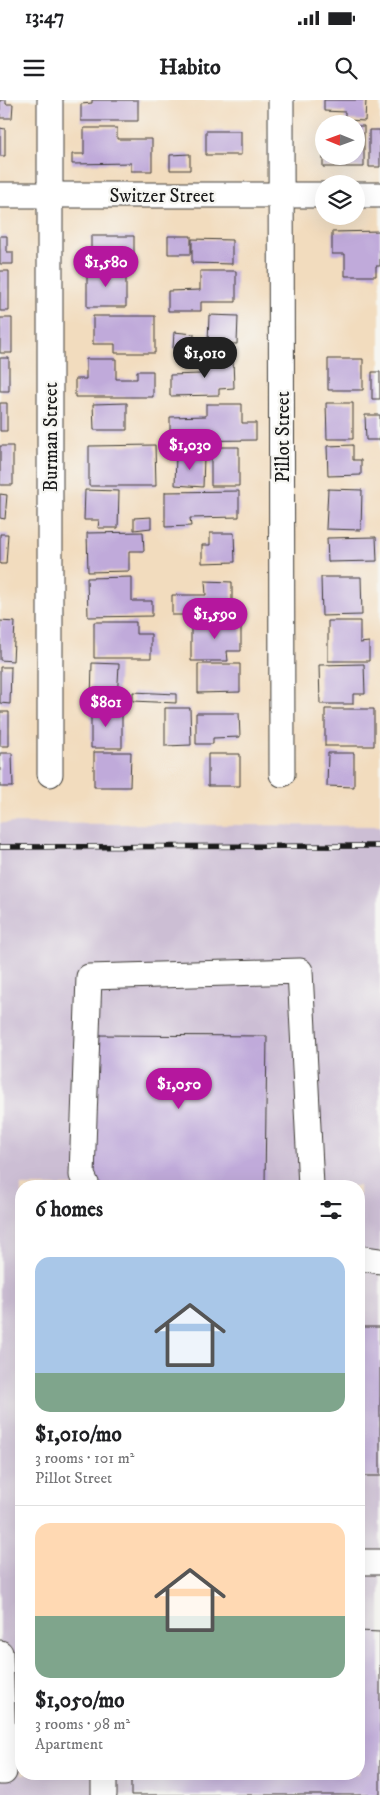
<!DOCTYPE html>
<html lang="en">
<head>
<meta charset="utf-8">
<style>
  body { margin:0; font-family:"IM FELL DW Pica",serif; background:#f2f2f2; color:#202124; height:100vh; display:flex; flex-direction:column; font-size:19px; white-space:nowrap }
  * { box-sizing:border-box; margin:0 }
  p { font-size:16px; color:#757577 }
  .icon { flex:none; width:28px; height:28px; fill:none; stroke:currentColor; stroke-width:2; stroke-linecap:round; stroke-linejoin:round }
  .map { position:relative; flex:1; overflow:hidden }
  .side { position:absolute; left:15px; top:1080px; width:350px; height:600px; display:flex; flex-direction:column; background:#fff; border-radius:20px; box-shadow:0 5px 20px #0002 }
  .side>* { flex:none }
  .needle { width:32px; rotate:271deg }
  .fabs { position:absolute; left:315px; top:15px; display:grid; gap:10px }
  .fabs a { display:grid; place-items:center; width:50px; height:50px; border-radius:50%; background:#fff; box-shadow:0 5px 20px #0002; font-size:25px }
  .price { position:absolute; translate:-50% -42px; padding:0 11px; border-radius:18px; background:#b5179e; color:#fff; font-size:16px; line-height:32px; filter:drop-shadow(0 1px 2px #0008) }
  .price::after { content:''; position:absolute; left:50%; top:30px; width:15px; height:11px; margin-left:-8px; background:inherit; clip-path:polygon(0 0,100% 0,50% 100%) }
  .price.on { background:#222; color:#fff }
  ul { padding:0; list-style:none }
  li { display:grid; align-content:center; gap:10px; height:265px; padding:0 20px }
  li+li { border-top:1px solid #e0e0e0 }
  li span { display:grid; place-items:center; height:155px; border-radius:15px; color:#555 }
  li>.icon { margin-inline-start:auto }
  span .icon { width:90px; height:90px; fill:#fffc; stroke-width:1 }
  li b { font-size:21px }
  h2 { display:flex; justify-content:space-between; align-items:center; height:60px; padding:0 20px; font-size:21px }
  .status { display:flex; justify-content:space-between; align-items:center; height:35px; padding:0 25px; background:#fff; direction:ltr }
  .status svg { height:14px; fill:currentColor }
  header { display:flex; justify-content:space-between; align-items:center; height:65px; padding:0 20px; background:#fff; font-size:22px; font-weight:700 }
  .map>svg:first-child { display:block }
  .industrial { fill:#ccbed4; fill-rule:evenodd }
  .building { fill:#c0aada }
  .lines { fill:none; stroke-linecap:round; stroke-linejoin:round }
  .minor-casing { stroke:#3c3934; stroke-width:27 }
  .minor { stroke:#fff; stroke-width:25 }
  .rail-casing { stroke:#1c1c1c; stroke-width:5.5 }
  .rail { stroke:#f6f6f2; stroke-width:4; stroke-dasharray:11; stroke-linecap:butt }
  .labels { text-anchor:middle; stroke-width:5; stroke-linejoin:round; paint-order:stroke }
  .street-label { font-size:19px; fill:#1c1c1c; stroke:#f6f6f2 }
</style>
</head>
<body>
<div class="status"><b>13:47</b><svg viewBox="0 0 49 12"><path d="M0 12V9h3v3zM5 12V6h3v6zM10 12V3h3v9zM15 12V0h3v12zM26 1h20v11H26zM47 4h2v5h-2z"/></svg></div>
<header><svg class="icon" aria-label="menu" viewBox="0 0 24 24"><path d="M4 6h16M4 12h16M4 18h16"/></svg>Habito<svg class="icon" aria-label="search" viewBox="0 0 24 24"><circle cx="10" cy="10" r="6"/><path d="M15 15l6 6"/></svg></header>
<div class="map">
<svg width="380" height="1695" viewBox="0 0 380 1695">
  <rect width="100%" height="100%" fill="#f6f6f2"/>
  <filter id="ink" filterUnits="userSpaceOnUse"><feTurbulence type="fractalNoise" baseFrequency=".02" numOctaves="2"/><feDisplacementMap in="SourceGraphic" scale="10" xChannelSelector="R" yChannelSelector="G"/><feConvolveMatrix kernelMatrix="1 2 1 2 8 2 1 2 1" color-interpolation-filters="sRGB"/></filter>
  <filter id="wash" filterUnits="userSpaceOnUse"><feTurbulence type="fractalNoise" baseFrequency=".0096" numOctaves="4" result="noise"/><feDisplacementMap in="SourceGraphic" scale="20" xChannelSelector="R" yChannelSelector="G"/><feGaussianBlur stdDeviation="1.12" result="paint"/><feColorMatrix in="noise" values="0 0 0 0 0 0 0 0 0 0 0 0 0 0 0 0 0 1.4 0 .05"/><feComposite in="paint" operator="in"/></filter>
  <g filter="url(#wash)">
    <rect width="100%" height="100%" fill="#f2dcbe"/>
    <!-- industrial -->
    <path class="industrial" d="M0,723L380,726V1695H0ZM21,1086H359V1674H21Z"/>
    <g id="blocks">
      <!-- building -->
      <path class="building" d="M0,0H6V4H13L12,18H0Z
        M92,0H138V21H81V4L92,3Z
        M324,0H366L365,21L345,20V12L324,11Z
        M356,26H364V67H323V56H356Z
        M0,28L5,29V56H0Z
        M84,28H117V39H152V71H131V63L72,64V54H84Z
        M369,30H380V67H369Z
        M206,31H241V55H206Z
        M190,54V70H170V55Z
        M380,131V166H376V176H345V154H332V132Z
        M0,136H7V152H13V164H0Z
        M91,136H134V164H91Z
        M168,136H191V154H168Z
        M192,139L232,140V164L192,163Z
        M87,170H126V207H87Z
        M0,171H9V211H0Z
        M200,171H236V202H201V211H168V191L200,190Z
        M209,215L238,216L237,244L208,243Z
        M93,216H155V253H115V244H93Z
        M0,218H12V253H0Z
        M174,232L194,234L193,250L173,249Z
        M0,258H9V291H0Z
        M86,259H116V279H137V271H153V297H75V279H86Z
        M200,259H233L234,288L219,289V295L170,296V275L200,274Z
        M328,259H363V290H328Z
        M372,272H380V299H372Z
        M0,303H7V331H0Z
        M127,303V330H94L93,304Z
        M326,303H353V339H327Z
        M206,304H242V323H256V340L170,341V317L206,316Z
        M365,315H380V340H366Z
        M155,345L156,386H89V346Z
        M353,345V360H361V375L328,376L327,346Z
        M0,346H13V385H0Z
        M211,347H239V386H211Z
        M176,356L204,357L203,387L175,385Z
        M328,389L362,390L361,430L326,429Z
        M85,390L119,391L118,428H98L99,420H84Z
        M239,391V417L190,418L191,426L165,427V392Z
        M0,394L7,395L5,419L0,418Z
        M151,417V428L134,430V418Z
        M143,432L144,451H129V471L88,472L87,433Z
        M210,433H234L235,462L202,463V445H210Z
        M0,434H8L6,464H0Z
        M376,437L377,461L328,462L327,438Z
        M132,477V501H152V516L88,517L87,478Z
        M321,477H361L362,515L322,516Z
        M205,481L232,482V515H172V495H206Z
        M0,521L15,522L13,561L0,560Z
        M328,521H360V543L369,542V561H328Z
        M94,522H136V534H151V558H94Z
        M191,522H241V551H227L228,561H191Z
        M92,563L119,564L117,602L91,601Z
        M198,564H240V592L198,593Z
        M364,564L365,594H353V604H320L319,565Z
        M0,567H11L10,604L0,603Z
        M133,592L176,594V603L133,601Z
        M165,608H190L191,645L165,646Z
        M91,609H122V648H91Z
        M325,609H374V646H325Z
        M0,612H9V646H0Z
        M196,613H239L240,637L213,638V644H196Z
        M94,652H131L130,687H94Z
        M0,653H12L13,687H0Z
        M328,653H354V687L327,686Z
        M208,654H240V686H208Z
        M92,935L267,936L265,1084H235V1086L91,1085Z
        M359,1227H380V1376H359Z
        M359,1531L380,1532V1695H131V1674H359Z"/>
    </g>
  </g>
  <g filter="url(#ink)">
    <use href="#blocks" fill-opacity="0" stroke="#3c3934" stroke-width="1"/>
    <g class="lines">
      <!-- minor casing -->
      <g class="minor-casing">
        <path id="minor" d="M50,0V674
          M281,0L282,674
          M0,95H324
          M356,95H380
          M87,1086L82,1075L89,877L300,871L311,1086
          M359,1158L380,1161
          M359,1462H380
          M0,1553L4,1672H0
          M104,1695V1674"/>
      </g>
      <!-- minor -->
      <use href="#minor" class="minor"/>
      <!-- rail casing -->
      <g class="rail-casing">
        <path id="rail" d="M0,747L380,746"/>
      </g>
      <!-- rail -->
      <use href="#rail" class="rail"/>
    </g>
  </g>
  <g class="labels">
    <!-- street labels -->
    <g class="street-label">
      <text x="162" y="102">Switzer Street</text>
      <text transform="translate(50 337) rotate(-90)" y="7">Burman Street</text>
      <text transform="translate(282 337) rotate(-90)" y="7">Pillot Street</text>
    </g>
  </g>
</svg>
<div class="fabs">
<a><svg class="needle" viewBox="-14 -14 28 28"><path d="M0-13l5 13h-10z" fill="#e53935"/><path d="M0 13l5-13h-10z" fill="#757577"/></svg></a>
<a><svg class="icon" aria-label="layers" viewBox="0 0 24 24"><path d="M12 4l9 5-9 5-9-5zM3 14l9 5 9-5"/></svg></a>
</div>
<b class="price" style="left:106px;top:188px">$1,580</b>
<b class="price on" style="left:205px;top:279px">$1,010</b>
<b class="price" style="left:190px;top:371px">$1,030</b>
<b class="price" style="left:215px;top:540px">$1,590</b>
<b class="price" style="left:106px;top:628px">$801</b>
<b class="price" style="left:179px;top:1010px">$1,050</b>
<section class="side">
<h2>6 homes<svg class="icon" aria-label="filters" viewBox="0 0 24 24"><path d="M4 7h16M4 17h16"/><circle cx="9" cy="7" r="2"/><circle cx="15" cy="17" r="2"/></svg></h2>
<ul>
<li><span style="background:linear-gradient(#a9c7e8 75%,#7fa58c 0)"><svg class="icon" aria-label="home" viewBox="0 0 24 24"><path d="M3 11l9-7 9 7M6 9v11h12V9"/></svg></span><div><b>$1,010/mo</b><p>3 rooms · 101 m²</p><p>Pillot Street</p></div></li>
<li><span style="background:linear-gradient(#ffd9b3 60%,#7fa58c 0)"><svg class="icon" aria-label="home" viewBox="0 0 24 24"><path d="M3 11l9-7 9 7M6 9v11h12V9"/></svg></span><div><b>$1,050/mo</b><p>3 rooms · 98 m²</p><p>Apartment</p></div></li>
</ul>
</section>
</div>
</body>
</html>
